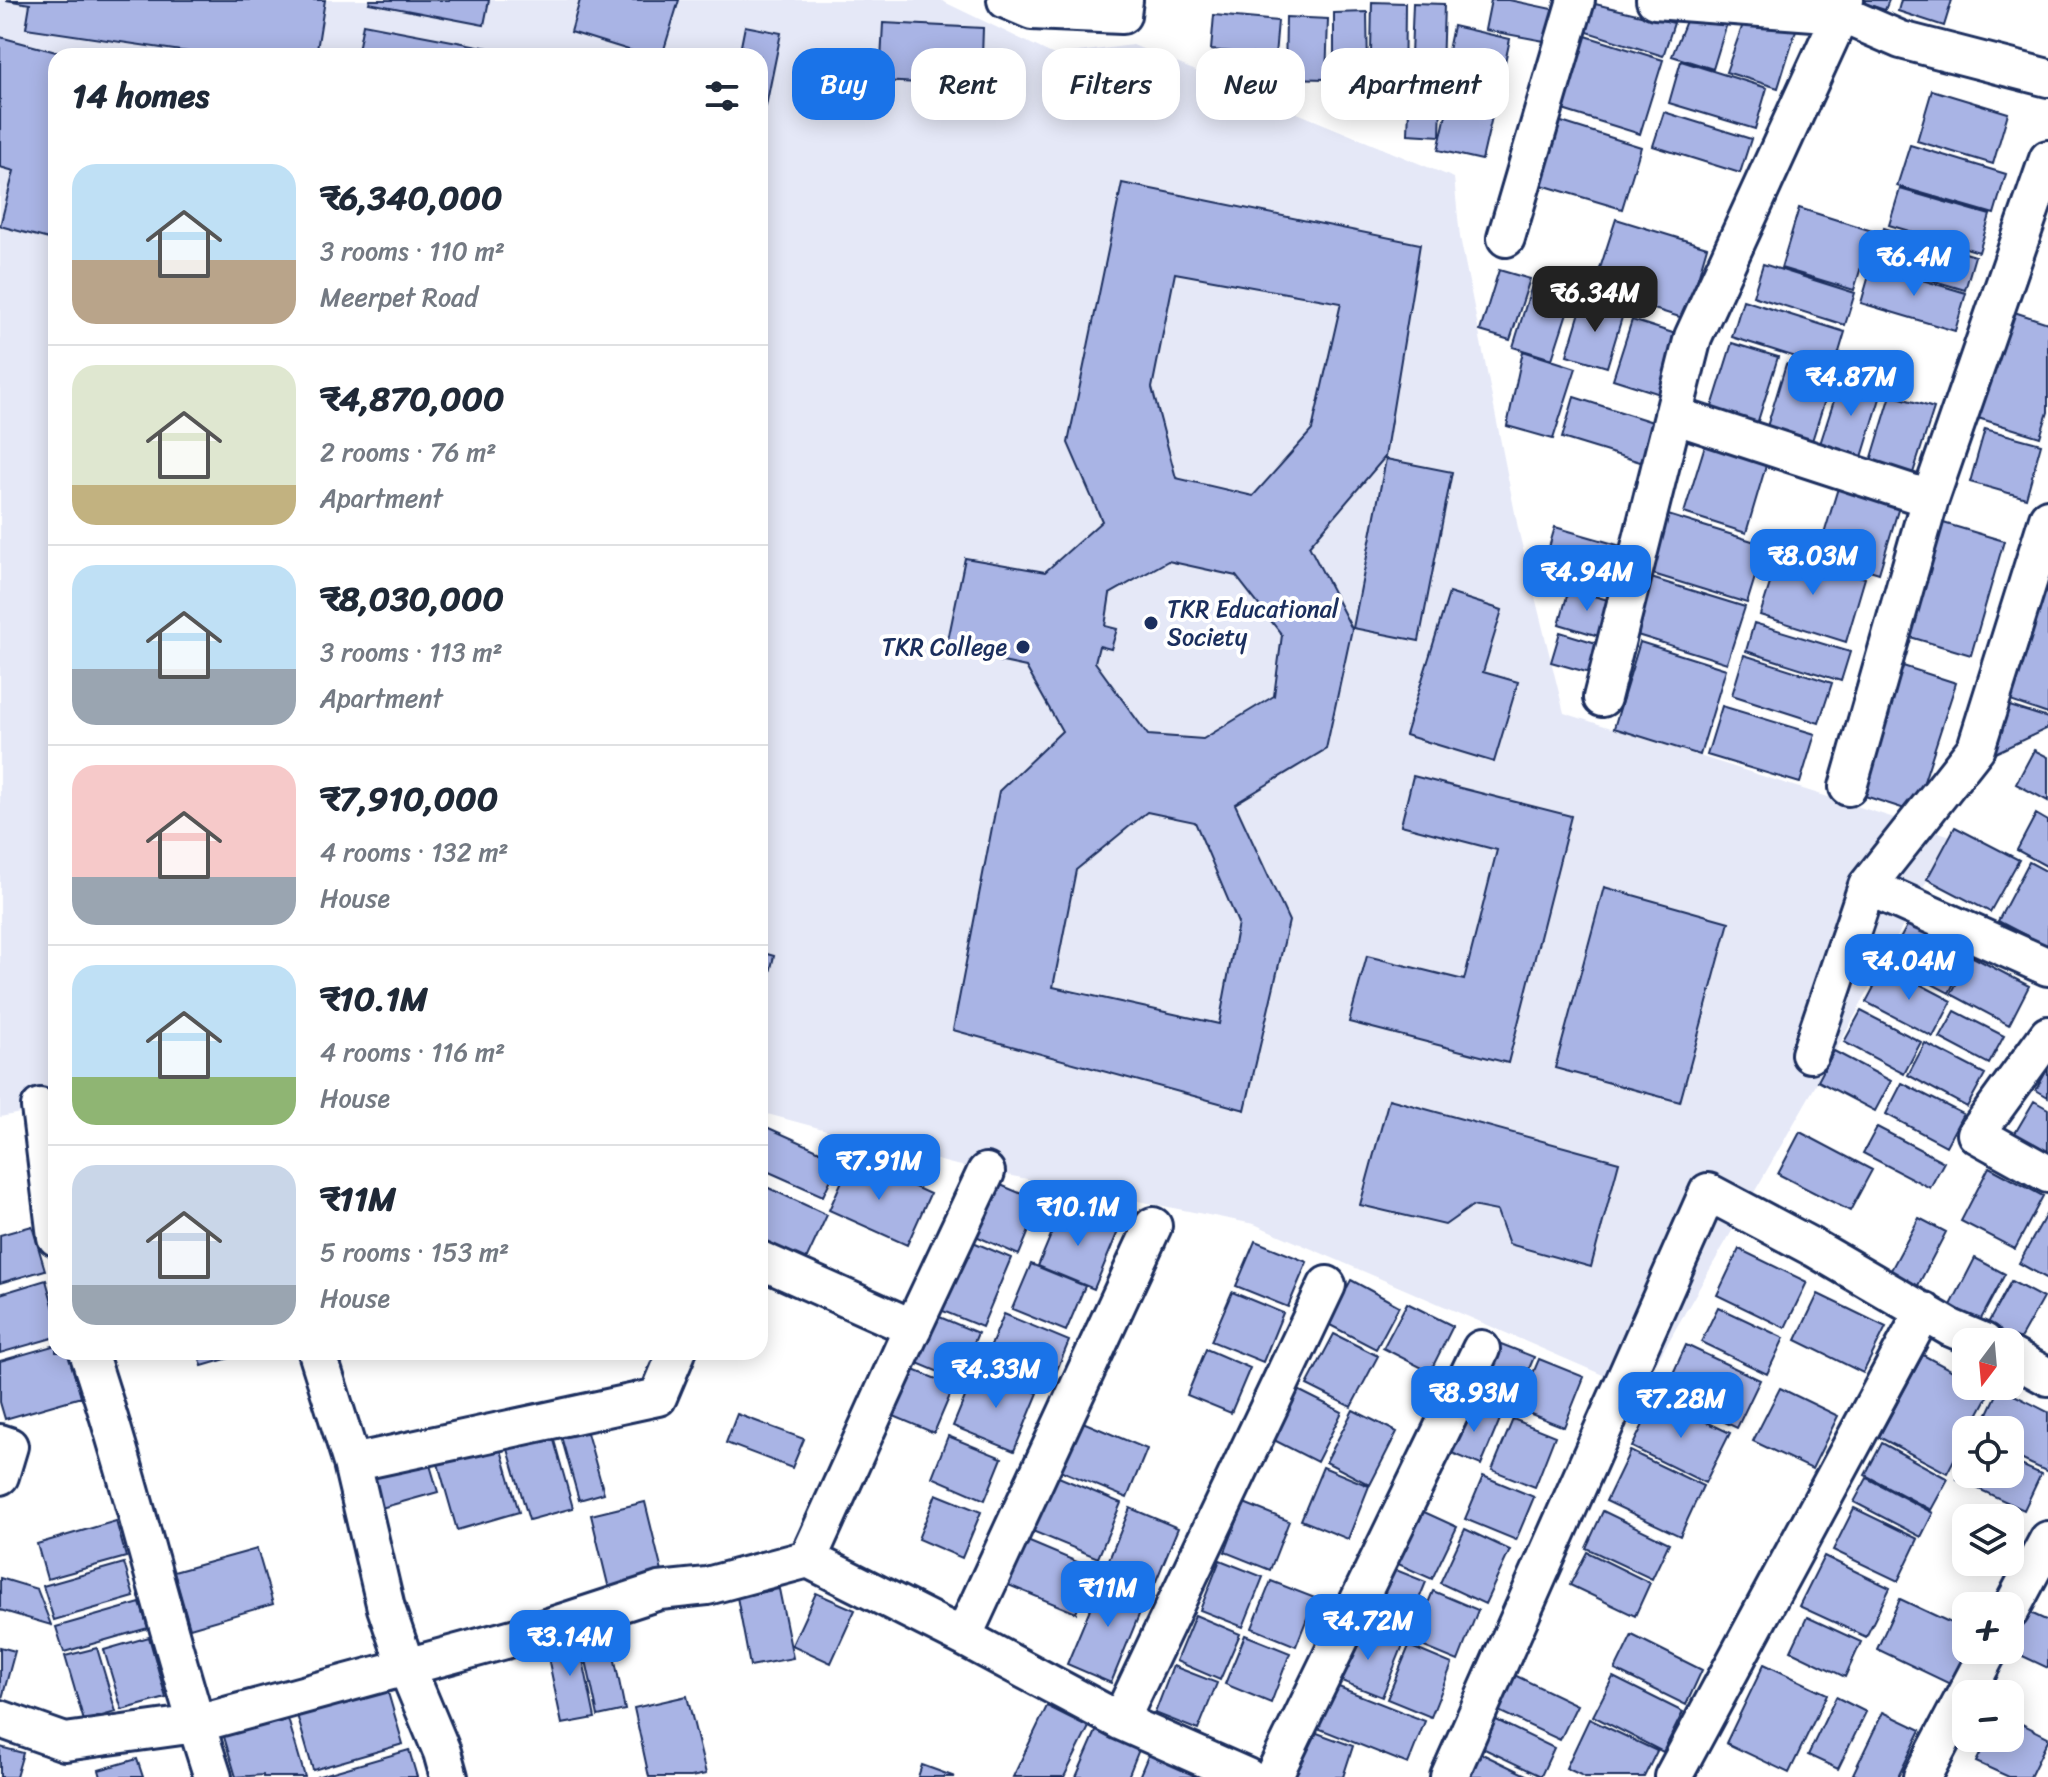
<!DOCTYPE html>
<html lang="en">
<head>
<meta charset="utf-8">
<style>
  body { margin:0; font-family:Sriracha,sans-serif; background:#f2f2f3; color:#1f2937; height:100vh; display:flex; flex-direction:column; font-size:30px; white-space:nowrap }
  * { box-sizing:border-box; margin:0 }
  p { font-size:26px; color:#747a83 }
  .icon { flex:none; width:44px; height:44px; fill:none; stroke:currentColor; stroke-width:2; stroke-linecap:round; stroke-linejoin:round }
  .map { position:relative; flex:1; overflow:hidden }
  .panel { position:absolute; left:48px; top:48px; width:720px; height:1312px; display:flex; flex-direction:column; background:#fff; border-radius:24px; box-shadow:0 4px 20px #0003 }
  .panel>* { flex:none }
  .guide { position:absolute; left:792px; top:48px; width:760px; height:72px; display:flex; gap:16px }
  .needle { width:52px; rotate:196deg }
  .tools { position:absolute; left:1952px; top:1328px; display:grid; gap:16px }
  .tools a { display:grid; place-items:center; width:72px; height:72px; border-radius:16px; background:#fff; box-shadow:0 4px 20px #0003; font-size:40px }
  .price { position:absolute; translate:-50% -68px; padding:0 18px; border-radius:16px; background:#1a73e8; color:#fff; font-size:26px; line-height:52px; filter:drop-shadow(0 2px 4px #0008) }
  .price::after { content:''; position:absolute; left:50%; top:48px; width:24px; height:18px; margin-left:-12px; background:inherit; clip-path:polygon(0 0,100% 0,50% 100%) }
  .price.on { background:#222; color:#fff }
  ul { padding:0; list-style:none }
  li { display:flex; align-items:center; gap:24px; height:200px; padding:0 24px }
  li+li { border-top:2px solid #e0e1e3 }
  li span { display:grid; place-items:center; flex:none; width:224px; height:160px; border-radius:24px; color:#555 }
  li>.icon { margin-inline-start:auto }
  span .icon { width:96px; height:96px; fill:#fffc; stroke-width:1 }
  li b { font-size:34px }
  h2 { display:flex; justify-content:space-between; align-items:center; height:96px; padding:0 24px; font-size:34px }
  .pill { padding:0 28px; border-radius:24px; background:#fff; box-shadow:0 4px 20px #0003; font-size:28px; line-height:72px }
  .pill.on { background:#1a73e8; color:#fff }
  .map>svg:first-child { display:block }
  .built { fill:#e5e8f7 }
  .building { fill:#a9b4e5; stroke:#1b2f5e; stroke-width:2; fill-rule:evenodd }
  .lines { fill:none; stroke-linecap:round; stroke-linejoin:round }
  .street-casing { stroke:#1b2f5e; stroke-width:42 }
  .street { stroke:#fff; stroke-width:36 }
  .poi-dot { fill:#1b2f5e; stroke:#fff; stroke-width:3 }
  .labels { text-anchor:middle; stroke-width:8; stroke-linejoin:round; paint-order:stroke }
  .poi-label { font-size:24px; fill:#1b2f5e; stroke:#fff; text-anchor:start }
</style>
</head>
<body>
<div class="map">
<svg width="2048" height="1777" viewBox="0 0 2048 1777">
  <rect width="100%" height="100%" fill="#fff"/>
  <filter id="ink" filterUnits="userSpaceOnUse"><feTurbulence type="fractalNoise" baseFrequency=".0125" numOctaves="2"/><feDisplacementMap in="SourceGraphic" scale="16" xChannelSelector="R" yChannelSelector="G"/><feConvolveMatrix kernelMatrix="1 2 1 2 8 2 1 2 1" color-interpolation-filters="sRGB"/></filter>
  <g filter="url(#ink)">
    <!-- built -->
    <path class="built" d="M0,0H940L1054,55L1133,45L1454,178L1460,237L1519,533L1564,713L1951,836L1844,1036L1640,1391L1254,1224L952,1164L760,1112V56H56V1106L0,1117Z"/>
    <!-- building -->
    <path class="building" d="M6,0H325L316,56H215L26,28L30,4Z
      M370,0H489L484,25L369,3Z
      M580,0H679L662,56H648L571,32Z
      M1491,0H1509L1561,11L1555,43L1485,30Z
      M1854,0H1889L1885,10Z
      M1901,0H1952L1944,26L1898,11Z
      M1372,2L1405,3L1404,104L1370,103Z
      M1413,3L1444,4L1440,136L1408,134Z
      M1591,3L1674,23L1663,56L1578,29Z
      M1690,11L1728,20L1713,69L1672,56Z
      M1367,12L1368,73H1334V13Z
      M1747,13L1797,27L1778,88L1726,72Z
      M1214,15L1278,21L1275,56L1211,50Z
      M1286,17L1328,19L1326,79L1285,78Z
      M883,23L983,28L981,86L880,81Z
      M363,24L531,56H357Z
      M745,26L781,33L766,106L760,105V56H739Z
      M1453,26L1510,39L1502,76L1445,65Z
      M1576,33L1663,60L1640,134L1553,107Z
      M0,37L71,56H56V241L0,226L14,171L0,167Z
      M1681,61L1767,88L1755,129L1669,103Z
      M1454,80L1498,91L1482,160L1438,150Z
      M1932,90L2008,113L1993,164L1917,141Z
      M1664,112L1751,139L1740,173L1653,146Z
      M1555,120L1641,147L1622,209L1535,183Z
      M1910,145L2006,174L1994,214L1897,186Z
      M1122,183L1420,244L1385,457L1309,546L1352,629L1326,749L1235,804L1289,921L1245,1110L953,1030L999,791L1062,731L1026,667L946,650L965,558L1045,572L1102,521L1068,443ZM1175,273L1341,303L1312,430L1253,496L1176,478L1152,388ZM1168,561L1236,576L1282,635L1274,696L1203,739L1148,735L1095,662L1099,646L1111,649L1117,629L1105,626L1110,594ZM1147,812L1195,822L1238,923L1219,1024L1053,987L1076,870Z
      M1900,189L1990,215L1979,252L1889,225Z
      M1799,208L1872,231L1854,290L1781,268Z
      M1616,219L1707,247L1686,319L1593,290Z
      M1884,228L1975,256L1965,290L1873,263Z
      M1763,264L1855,293L1845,325L1753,296Z
      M1872,265L1966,293L1955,331L1861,303Z
      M1499,270L1530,279L1510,340L1480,331Z
      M1534,279L1574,291L1552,359L1513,347Z
      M1743,300L1845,332L1834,369L1732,337Z
      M1583,302L1623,314L1607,367L1567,355Z
      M2011,311L2048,323V412L2040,437L1978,418Z
      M1632,320L1679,335L1660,394L1613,379Z
      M1732,343L1778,357L1757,424L1711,410Z
      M1523,351L1576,368L1553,439L1507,426Z
      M1786,364L1832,378L1811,444L1766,430Z
      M1841,379L1882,392L1862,457L1820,444Z
      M1891,395L1934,408L1912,476L1870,464Z
      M1574,397L1662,425L1650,465L1562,438Z
      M1985,429L2041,444L2026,498L1970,482Z
      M1706,442L1767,462L1746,533L1684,513Z
      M1386,459L1452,472L1419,641L1353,628Z
      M1841,478L1902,497L1879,573L1818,554Z
      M1668,515L1765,545L1747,603L1650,573Z
      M1940,522L2004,541L1971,655L1907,636Z
      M1555,527L1628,548L1616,589L1543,568Z
      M1780,552L1865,578L1846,642L1760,615Z
      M2048,572V714L1999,697Z
      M1651,578L1745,607L1727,663L1634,634Z
      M1569,589L1615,602L1605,638L1559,624Z
      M1449,593L1502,610L1483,672L1518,682L1494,762L1405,735Z
      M1754,623L1850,652L1841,681L1746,651Z
      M1560,632L1606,646L1597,675L1551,662Z
      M1640,642L1726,669L1700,755L1614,728Z
      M1744,655L1832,683L1819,723L1732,695Z
      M1903,666L1956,683L1914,812L1862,795Z
      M1997,702L2048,718V728L1978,761Z
      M1722,706L1815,734L1800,783L1707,755Z
      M2034,750L2048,757V801L2016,784Z
      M1413,776L1571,816L1508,1063L1349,1022L1367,956L1464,980L1497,850L1401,825Z
      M2036,814L2048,821V867L2017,850Z
      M1955,827L2019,860L1990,912L1927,879Z
      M2029,862L2048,872V947L1998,921Z
      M1604,887L1729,922L1680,1102L1555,1068Z
      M1908,924L1968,956L1949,993L1888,961Z
      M760,952L774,956L760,1014Z
      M1971,956L2029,986L2009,1025L1951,994Z
      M1885,966L1952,1001L1933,1037L1866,1002Z
      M1861,1011L1921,1042L1904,1074L1844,1042Z
      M1955,1011L2004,1036L1989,1064L1940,1038Z
      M1925,1043L1985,1074L1967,1107L1908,1075Z
      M1834,1051L1891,1081L1875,1111L1818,1081Z
      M2048,1068V1097L2036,1090Z
      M1902,1083L1963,1114L1946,1146L1886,1114Z
      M1389,1099L1619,1162L1591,1267L1509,1244L1497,1211L1472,1206L1445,1225L1360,1205Z
      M2034,1101L2048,1109V1154L2014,1135Z
      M762,1125L840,1160L823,1196L760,1168V1130Z
      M1877,1127L1944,1162L1930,1188L1863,1153Z
      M1800,1132L1872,1170L1850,1211L1778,1174Z
      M852,1158L930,1194L907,1245L829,1210Z
      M1989,1167L2043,1196L2015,1249L1961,1221Z
      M991,1181L1041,1202L1019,1255L969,1233Z
      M760,1184L827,1215L801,1271L760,1253Z
      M1063,1206L1119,1229L1094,1289L1038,1266Z
      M2048,1211V1279L2019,1263Z
      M1919,1218L1946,1232L1912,1297L1884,1283Z
      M32,1226L45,1270L0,1283V1235Z
      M966,1239L1011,1258L982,1327L938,1309Z
      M1255,1241L1307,1262L1288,1307L1236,1286Z
      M1739,1249L1807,1282L1785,1328L1717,1295Z
      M1975,1258L2005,1274L1974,1332L1945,1317Z
      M1031,1264L1085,1286L1066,1331L1012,1309Z
      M46,1280L56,1316V1337L0,1353V1294Z
      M1351,1280L1399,1306L1376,1349L1328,1324Z
      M2011,1281L2043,1298L2012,1353L1981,1336Z
      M1232,1292L1283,1313L1263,1362L1211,1341Z
      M1818,1294L1886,1327L1863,1373L1796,1340Z
      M1407,1303L1453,1326L1430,1372L1383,1348Z
      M1718,1307L1784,1338L1767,1374L1701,1342Z
      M930,1313L978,1333L958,1380L910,1360Z
      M1004,1314L1069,1341L1050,1387L985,1360Z
      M1334,1334L1378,1356L1351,1407L1307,1385Z
      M1496,1342L1534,1357L1516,1400L1479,1385Z
      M56,1345V1352H68L81,1397L5,1419L0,1402V1361Z
      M1686,1345L1760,1380L1737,1428L1664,1393Z
      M1206,1349L1250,1368L1231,1413L1187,1395Z
      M198,1352H250L202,1366Z
      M1923,1355L1966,1378V1386H1981L1991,1391L1970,1430H1966V1437L1947,1473L1879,1437Z
      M1539,1359L1584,1377L1564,1427L1518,1409Z
      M909,1368L954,1386L934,1433L889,1414Z
      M977,1368L1038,1393L1014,1451L953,1426Z
      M1780,1388L1838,1416L1812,1469L1753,1441Z
      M2000,1388L2048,1412V1472L2010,1454V1430H1980Z
      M1298,1390L1342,1412L1317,1462L1272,1439Z
      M1656,1398L1730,1433L1705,1483L1632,1447Z
      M1466,1403L1501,1417L1481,1465L1447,1451Z
      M1353,1410L1397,1432L1370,1485L1326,1462Z
      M737,1414L804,1439L792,1468L726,1443Z
      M582,1415L604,1493L579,1500L557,1422Z
      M1513,1419L1555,1436L1535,1487L1492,1470Z
      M1078,1420L1147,1449L1127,1498L1057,1469Z
      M550,1426L573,1508L529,1520L505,1439Z
      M497,1436L519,1512L457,1530L435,1453Z
      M948,1436L1002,1458L985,1500L932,1477Z
      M1882,1443L1948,1479L1931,1510L1865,1475Z
      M425,1448L438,1492L381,1508L368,1465Z
      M1630,1451L1703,1486L1680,1536L1606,1501Z
      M1966,1460V1474H2010V1460L2041,1474L2024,1510L1957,1479Z
      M1323,1467L1369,1486L1348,1539L1301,1520Z
      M1049,1473L1121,1503L1098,1558L1025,1528Z
      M1483,1476L1534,1497L1516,1540L1465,1519Z
      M1867,1478L1933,1513L1921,1537L1854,1502Z
      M936,1494L981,1512L962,1558L918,1539Z
      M645,1502L664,1580L610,1593L591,1515Z
      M1244,1503L1289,1521L1270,1570L1225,1552Z
      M1411,1506L1457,1527L1432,1579L1387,1559Z
      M1130,1508L1178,1528L1154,1586L1106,1567Z
      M1854,1508L1918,1539L1898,1581L1833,1550Z
      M1603,1511L1669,1543L1652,1579L1586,1548Z
      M116,1521L126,1557L47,1579L37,1544Z
      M1465,1529L1510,1550L1485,1604L1440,1583Z
      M1025,1540L1094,1569L1076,1613L1006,1584Z
      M257,1549L273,1604L190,1628L174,1572Z
      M1587,1552L1650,1583L1635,1616L1570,1585Z
      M1824,1556L1890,1588L1866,1637L1799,1606Z
      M1220,1560L1263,1577L1243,1627L1200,1610Z
      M124,1563L134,1597L54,1620L43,1586Z
      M1381,1564L1426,1582L1404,1636L1359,1618Z
      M1104,1575L1148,1593L1111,1683L1067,1664Z
      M0,1578L37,1589L51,1625L0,1610Z
      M1271,1581L1315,1598L1296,1646L1252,1628Z
      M779,1589L793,1658L750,1666L737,1597Z
      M1433,1591L1478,1610L1458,1661L1412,1642Z
      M816,1593L855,1610L831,1663L792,1645Z
      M1900,1599L1966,1630L1967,1650L1950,1684L1877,1649Z
      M140,1603L148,1628L64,1652L56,1627Z
      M2024,1610L2048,1621V1668L2010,1650V1640Z
      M1195,1615L1240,1634L1220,1680L1176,1661Z
      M1807,1617L1861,1642L1845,1677L1791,1651Z
      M608,1626L625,1710L598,1716L580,1632Z
      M1355,1626L1403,1645L1382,1697L1334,1678Z
      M577,1631L595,1718L562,1724L544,1638Z
      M1245,1635L1290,1653L1271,1703L1225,1684Z
      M1632,1635L1702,1670L1686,1705L1615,1670Z
      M149,1637L166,1698L122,1710L104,1650Z
      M1409,1646L1452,1664L1431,1717L1387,1699Z
      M0,1647L15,1651L1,1702L0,1701Z
      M97,1648L116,1712L84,1721L65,1656Z
      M1764,1664L1827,1694L1789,1773L1726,1743Z
      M1173,1666L1217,1683L1198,1730L1155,1713Z
      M1506,1671L1577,1705L1560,1740L1490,1707Z
      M1613,1677L1683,1712L1663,1752L1593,1716Z
      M385,1682L403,1744L313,1770L295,1708Z
      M1326,1682L1425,1721L1408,1764L1310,1725Z
      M687,1696L706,1774L691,1777H649L634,1708Z
      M1836,1697L1866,1712L1838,1769L1808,1755Z
      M1047,1706L1089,1727L1064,1777H1013Z
      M286,1712L305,1777H263V1775L236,1777L222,1730Z
      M1883,1712L1921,1730L1898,1777H1859L1853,1774Z
      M1486,1715L1554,1748L1541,1776L1472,1743Z
      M2010,1718L2048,1737V1740L2030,1777H2009L1976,1762L1988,1738H2010Z
      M1589,1719L1657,1751L1644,1777H1585L1566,1768Z
      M1097,1729L1140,1747L1128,1777H1076Z
      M1306,1729L1353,1746L1343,1777H1290Z
      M0,1747L23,1753L16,1777H0Z
      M409,1750L417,1777H316Z
      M1474,1750L1530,1777H1461Z
      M1150,1751L1200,1772L1197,1777H1139Z
      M137,1759L143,1777H101L99,1770Z
      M922,1765L955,1777H918Z"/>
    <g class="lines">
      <!-- street casing -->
      <g class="street-casing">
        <path id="street" d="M1006,0L1032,11L1122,15L1124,0
          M1655,0L1841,14L1901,40L2048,78
          M1506,238L1576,0
          M1673,415L1930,499
          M1602,698L1693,337L1841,14L1845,0
          M1848,787L1930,499L2048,159
          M1867,886L2048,967
          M2048,1035L1976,1134L2048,1174
          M1810,1054L1867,886L1976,748L2048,518
          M40,1107L56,1237
          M760,1260L913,1328
          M88,1352C135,1492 167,1637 213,1777
          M317,1352L352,1463L386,1608L406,1666L442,1752L449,1777
          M2010,1356L2048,1377
          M0,1443L9,1446L0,1476
          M352,1463L658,1397L677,1352
          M808,1559L908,1338L986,1172
          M2010,1611L2048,1540
          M963,1637L1153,1226
          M0,1719L65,1742L196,1724L524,1635L659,1591L707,1586L808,1559L963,1637L1120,1721L1247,1777
          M1120,1721L1327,1285
          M1273,1777L1481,1349
          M1449,1777L1708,1192L1814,1248L1951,1328L1984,1342
          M1673,1777L1924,1311
          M1922,1777L1989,1650"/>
      </g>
      <!-- street -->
      <use href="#street" class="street"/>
    </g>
  </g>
  <!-- markers -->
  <g class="poi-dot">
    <circle cx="1151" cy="623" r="8"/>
    <circle cx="1023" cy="647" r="8"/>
  </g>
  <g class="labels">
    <!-- poi labels -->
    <g class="poi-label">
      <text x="1167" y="617">TKR Educational<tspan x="1167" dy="28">Society</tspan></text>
      <text x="1007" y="655" text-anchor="end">TKR College</text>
    </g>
  </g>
</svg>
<div class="tools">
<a><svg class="needle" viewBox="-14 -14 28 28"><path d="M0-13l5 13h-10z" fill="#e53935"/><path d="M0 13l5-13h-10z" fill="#747a83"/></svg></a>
<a><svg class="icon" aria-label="locate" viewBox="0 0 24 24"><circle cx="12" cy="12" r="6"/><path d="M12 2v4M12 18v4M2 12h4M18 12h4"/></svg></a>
<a><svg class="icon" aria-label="layers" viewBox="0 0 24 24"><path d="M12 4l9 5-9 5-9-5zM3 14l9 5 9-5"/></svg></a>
<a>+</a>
<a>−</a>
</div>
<b class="price" style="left:1914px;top:298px">₹6.4M</b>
<b class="price on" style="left:1595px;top:334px">₹6.34M</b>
<b class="price" style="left:1851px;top:418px">₹4.87M</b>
<b class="price" style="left:1813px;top:597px">₹8.03M</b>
<b class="price" style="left:1587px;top:613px">₹4.94M</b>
<b class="price" style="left:1909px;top:1002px">₹4.04M</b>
<b class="price" style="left:879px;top:1202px">₹7.91M</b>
<b class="price" style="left:1078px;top:1248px">₹10.1M</b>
<b class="price" style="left:996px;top:1410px">₹4.33M</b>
<b class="price" style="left:1474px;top:1434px">₹8.93M</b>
<b class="price" style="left:1681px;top:1440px">₹7.28M</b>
<b class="price" style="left:1108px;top:1629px">₹11M</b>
<b class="price" style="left:1368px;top:1662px">₹4.72M</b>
<b class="price" style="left:570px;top:1678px">₹3.14M</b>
<div class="guide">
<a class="pill on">Buy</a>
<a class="pill">Rent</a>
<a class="pill">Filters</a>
<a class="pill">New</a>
<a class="pill">Apartment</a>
</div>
<section class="panel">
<h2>14 homes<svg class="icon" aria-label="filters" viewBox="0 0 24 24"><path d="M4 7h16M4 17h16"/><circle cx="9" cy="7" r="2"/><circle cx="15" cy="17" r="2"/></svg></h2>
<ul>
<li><span style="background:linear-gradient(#bfe0f5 60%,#b9a48a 0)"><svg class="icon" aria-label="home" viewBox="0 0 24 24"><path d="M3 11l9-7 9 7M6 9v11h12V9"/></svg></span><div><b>₹6,340,000</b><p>3 rooms · 110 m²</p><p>Meerpet Road</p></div></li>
<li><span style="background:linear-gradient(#dfe7d0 75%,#c2b280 0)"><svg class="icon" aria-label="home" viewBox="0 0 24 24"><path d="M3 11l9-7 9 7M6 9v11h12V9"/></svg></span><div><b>₹4,870,000</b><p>2 rooms · 76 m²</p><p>Apartment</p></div></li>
<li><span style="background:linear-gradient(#bfe0f5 65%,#9aa5b1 0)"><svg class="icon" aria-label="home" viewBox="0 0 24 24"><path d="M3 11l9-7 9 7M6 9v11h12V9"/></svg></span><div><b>₹8,030,000</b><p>3 rooms · 113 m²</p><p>Apartment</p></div></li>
<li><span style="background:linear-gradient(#f6c9c9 70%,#9aa5b1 0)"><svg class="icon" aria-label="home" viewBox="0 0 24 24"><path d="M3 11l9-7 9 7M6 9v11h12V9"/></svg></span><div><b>₹7,910,000</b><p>4 rooms · 132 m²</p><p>House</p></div></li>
<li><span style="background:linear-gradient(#bfe0f5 70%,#8fb573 0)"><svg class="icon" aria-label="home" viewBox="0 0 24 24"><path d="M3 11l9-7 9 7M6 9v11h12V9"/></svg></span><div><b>₹10.1M</b><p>4 rooms · 116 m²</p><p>House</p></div></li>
<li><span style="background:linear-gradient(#c9d6e8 75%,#9aa5b1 0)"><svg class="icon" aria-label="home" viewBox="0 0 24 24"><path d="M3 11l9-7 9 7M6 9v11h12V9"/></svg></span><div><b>₹11M</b><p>5 rooms · 153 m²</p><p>House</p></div></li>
</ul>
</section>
</div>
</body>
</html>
